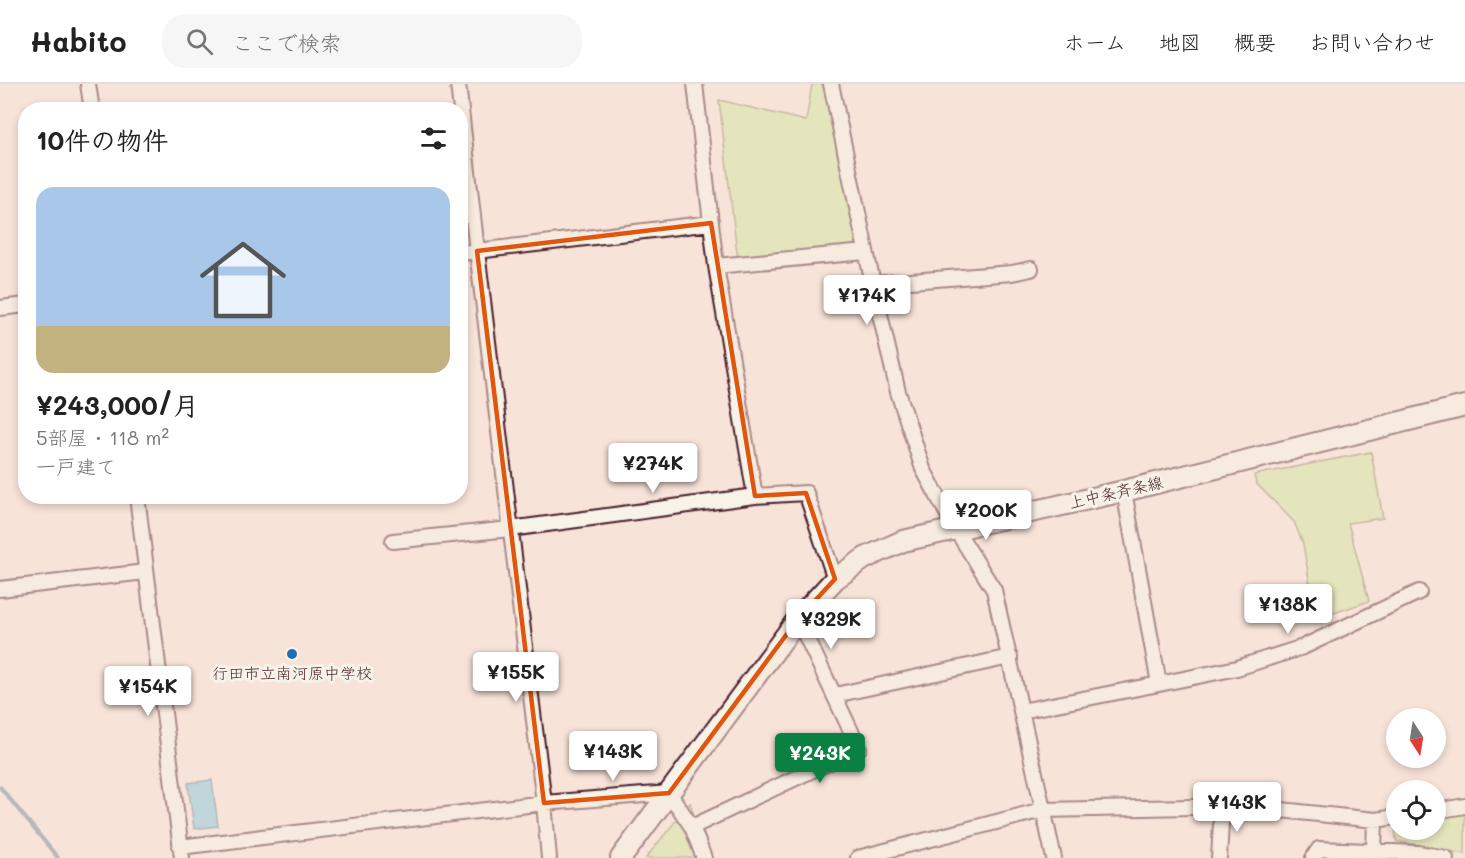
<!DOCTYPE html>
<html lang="ja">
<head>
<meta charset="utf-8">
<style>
  body { margin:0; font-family:Mali,"Klee One",sans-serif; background:#f6f6f6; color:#222; height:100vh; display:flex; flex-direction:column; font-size:22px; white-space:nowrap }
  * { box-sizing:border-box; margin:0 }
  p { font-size:20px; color:#767676 }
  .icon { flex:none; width:33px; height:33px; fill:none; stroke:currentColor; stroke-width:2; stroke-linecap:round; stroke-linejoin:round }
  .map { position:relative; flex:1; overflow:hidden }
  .panel { position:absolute; left:18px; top:18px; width:450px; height:402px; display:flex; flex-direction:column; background:#fff; border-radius:24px; box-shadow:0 3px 9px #0003 }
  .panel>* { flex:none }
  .needle { width:39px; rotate:168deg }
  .tools { position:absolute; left:1386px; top:624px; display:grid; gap:12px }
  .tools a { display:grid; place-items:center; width:60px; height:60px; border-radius:50%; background:#fff; box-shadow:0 3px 9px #0003; font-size:30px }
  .price { position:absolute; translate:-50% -51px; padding:0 14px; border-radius:6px; background:#fff; color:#222; font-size:20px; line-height:39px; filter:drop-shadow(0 2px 3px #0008) }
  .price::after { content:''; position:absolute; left:50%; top:36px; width:18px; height:14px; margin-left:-9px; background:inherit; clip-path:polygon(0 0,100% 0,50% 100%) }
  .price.on { background:#0b8043; color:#fff }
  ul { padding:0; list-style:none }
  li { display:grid; align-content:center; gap:12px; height:318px; padding:0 18px }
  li+li { border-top:2px solid #e0e0e0 }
  li span { display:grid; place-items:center; height:186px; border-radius:18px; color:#555 }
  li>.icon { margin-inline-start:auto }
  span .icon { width:108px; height:108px; fill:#fffc; stroke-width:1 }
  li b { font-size:26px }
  h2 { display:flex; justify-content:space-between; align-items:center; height:72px; padding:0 18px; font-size:26px }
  header { display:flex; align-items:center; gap:36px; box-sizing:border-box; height:84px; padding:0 30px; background:#fff; border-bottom:2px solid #e0e0e0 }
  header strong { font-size:28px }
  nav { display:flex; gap:33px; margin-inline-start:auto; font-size:21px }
  .search { width:420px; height:54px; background:#f6f6f6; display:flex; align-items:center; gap:15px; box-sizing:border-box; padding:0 21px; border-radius:24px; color:#767676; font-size:22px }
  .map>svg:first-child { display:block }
  .green { fill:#cee69c; stroke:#8c8264; stroke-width:1.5 }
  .water { fill:#7bc6db; stroke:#678395; stroke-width:1.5 }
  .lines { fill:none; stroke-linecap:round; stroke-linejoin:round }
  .stream { stroke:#678395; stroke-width:4 }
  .minor-casing { stroke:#4a1f2b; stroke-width:18 }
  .secondary-casing { stroke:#4a1f2b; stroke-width:24 }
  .minor { stroke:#f7f3e8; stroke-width:14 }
  .secondary { stroke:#f7f3e8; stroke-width:20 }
  .marked { fill:none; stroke:#e0560e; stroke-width:4.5; stroke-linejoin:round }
  .poi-dot { fill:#1f6fb2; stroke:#f7f3e8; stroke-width:2 }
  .labels { text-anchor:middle; stroke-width:6; stroke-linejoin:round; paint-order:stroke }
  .street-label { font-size:16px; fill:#4a1f2b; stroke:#f7f3e8 }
  .poi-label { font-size:16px; fill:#4a1f2b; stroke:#f7f3e8 }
</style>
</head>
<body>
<header>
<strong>Habito</strong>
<div class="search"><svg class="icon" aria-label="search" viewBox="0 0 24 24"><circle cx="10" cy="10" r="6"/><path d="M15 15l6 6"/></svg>ここで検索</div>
<nav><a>ホーム</a><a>地図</a><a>概要</a><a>お問い合わせ</a></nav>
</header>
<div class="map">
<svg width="1465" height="774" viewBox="0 0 1465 774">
  <rect width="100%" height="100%" fill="#f8e3d8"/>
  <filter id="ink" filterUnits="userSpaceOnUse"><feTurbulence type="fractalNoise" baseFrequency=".0167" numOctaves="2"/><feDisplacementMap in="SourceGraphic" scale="12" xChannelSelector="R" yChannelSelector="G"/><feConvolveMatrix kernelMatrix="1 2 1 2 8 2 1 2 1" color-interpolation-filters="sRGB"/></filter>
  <g filter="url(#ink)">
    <!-- green -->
    <path class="green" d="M812,0H838L869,162L738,177L719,16L806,37Z
      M1371,368L1383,434L1348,439L1369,517L1316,535L1303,460L1294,438L1256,399L1254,391Z
      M690,719L708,774H646Z
      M1465,723V770L1396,757L1395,734H1396V746H1436V727Z"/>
    <!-- water -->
    <path class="water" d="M212,696L218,742L194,745L188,699Z"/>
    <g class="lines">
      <!-- stream -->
      <path class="stream" d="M0,703L58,774"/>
      <!-- minor casing -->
      <g class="minor-casing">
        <path id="minor" d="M88,0L92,26
          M458,0L477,167L711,139
          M695,0L716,182L755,412
          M831,0L873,200
          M716,182L865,168
          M1031,185L1012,189L873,200L898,308L923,385L955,444L994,506L1054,774
          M0,224L26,221
          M137,412L182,774
          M393,457L510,445L755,412L806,409L835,495
          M0,505L145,488
          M1159,600L1237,584L1303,563L1419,508
          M835,611L1010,573
          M1021,627L1159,600L1124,407
          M1436,727L1465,722
          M692,743L859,664L798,535
          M180,763L544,719L477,167L460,169
          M1374,768L1375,736
          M549,774L544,719L669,709L692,743L704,774
          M858,774L1042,726L1243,722L1375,736L1396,733
          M1219,774L1222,722
          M1313,774L1319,765L1418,769L1446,774"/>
      </g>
      <!-- secondary casing -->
      <g class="secondary-casing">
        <path id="secondary" d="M621,774L798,535L835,495L865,474L903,457L1124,407L1465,322"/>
      </g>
      <!-- minor -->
      <use href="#minor" class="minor"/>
      <!-- secondary -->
      <use href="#secondary" class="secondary"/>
    </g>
  </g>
  <!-- marked area -->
  <path d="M0 0H1465V774H0ZM711,139L755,412L806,409L835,495L798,535L669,709L544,719L477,167Z" fill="#f8e3d8" fill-opacity=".55" fill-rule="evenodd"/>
  <path class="marked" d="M711,139L755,412L806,409L835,495L798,535L669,709L544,719L477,167Z"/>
  <!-- markers -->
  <circle class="poi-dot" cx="292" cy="570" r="6"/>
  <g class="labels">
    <!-- street labels -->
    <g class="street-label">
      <text transform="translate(1116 408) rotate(-13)" y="6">上中条斉条線</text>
    </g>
    <!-- poi labels -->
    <g class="poi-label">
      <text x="292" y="595">行田市立南河原中学校</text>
    </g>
  </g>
</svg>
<div class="tools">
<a><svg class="needle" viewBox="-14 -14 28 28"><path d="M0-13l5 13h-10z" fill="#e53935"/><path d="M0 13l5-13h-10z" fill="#767676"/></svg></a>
<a><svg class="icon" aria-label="locate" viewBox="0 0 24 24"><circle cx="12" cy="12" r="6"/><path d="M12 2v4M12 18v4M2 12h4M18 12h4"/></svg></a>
</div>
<b class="price" style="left:867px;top:242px">¥174K</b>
<b class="price" style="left:653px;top:410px">¥274K</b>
<b class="price" style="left:986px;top:457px">¥200K</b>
<b class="price" style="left:1288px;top:551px">¥138K</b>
<b class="price" style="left:831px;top:566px">¥329K</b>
<b class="price" style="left:516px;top:619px">¥155K</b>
<b class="price" style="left:148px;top:633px">¥154K</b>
<b class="price" style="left:613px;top:698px">¥143K</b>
<b class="price on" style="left:820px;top:700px">¥243K</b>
<b class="price" style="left:1237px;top:749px">¥143K</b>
<section class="panel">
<h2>10件の物件<svg class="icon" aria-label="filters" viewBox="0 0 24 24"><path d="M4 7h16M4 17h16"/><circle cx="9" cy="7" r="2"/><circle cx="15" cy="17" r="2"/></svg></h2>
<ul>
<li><span style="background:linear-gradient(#a9c7e8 75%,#c2b280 0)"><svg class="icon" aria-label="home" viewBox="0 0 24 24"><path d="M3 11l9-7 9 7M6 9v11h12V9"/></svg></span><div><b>¥243,000/月</b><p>5部屋 · 118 m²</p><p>一戸建て</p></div></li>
</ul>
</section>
</div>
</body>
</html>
